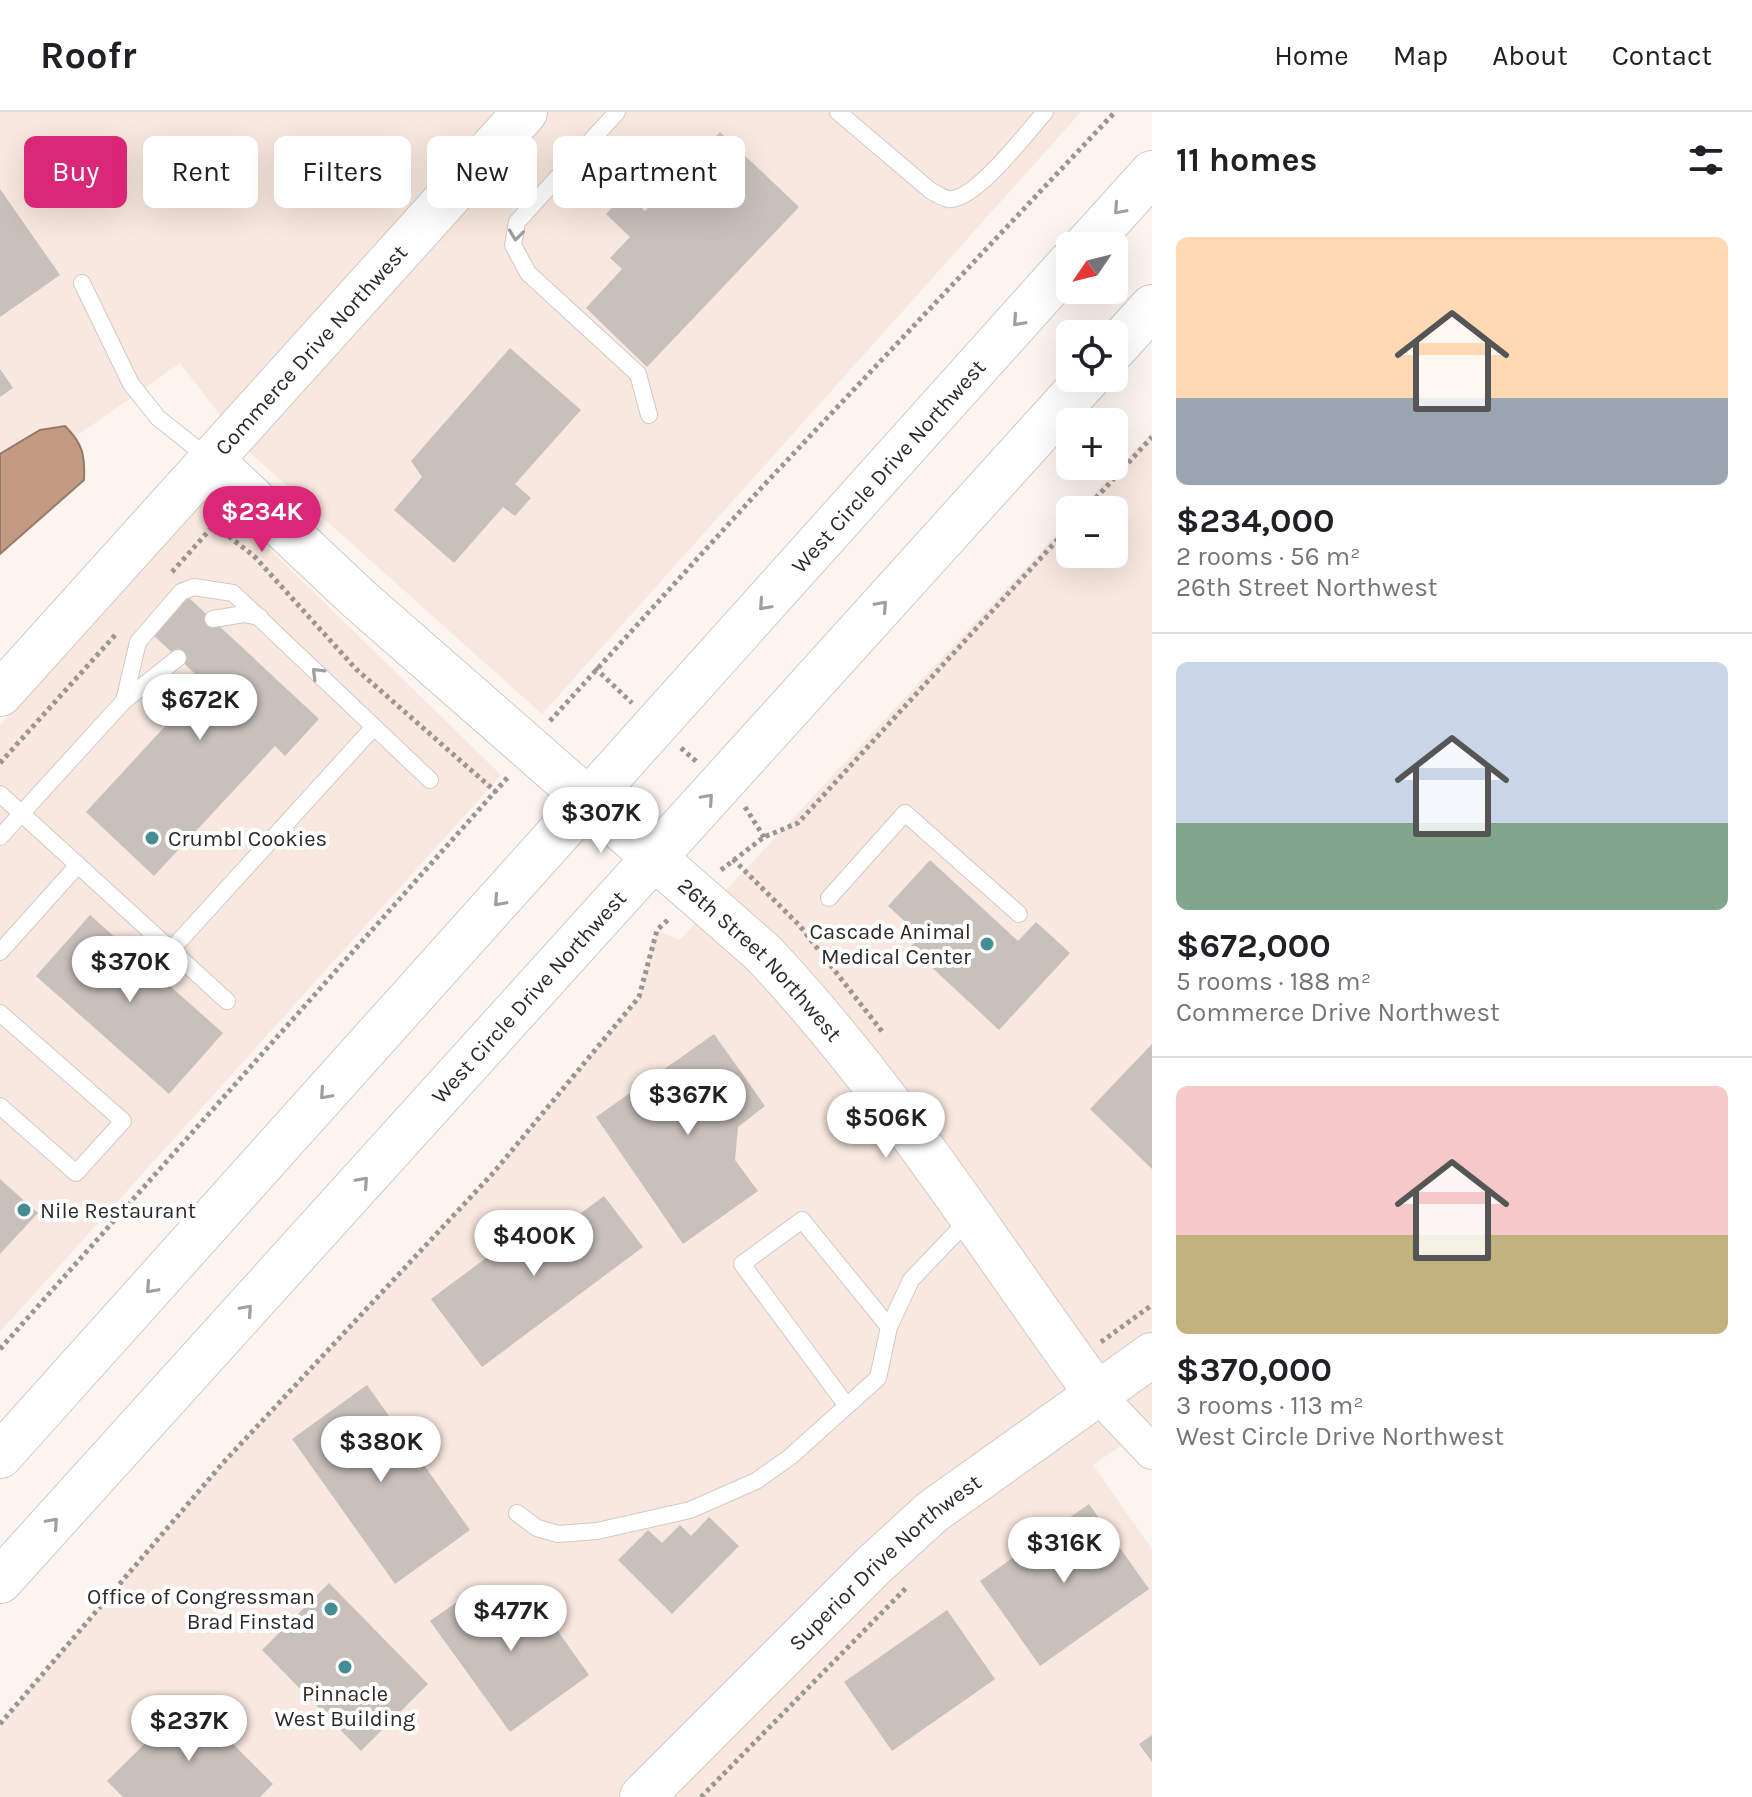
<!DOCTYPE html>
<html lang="en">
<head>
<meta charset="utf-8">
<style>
  body { margin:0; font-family:Karla,sans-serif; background:#f2f2f2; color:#202124; height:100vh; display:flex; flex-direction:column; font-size:30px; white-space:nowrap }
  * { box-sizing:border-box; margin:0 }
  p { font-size:26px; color:#757577 }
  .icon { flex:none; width:44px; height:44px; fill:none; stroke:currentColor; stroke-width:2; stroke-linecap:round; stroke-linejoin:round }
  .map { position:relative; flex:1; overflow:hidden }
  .details { display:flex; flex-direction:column; background:#fff; width:600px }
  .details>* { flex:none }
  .hud { position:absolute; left:24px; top:24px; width:760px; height:72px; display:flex; gap:16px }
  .needle { width:52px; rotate:235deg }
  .fabs { position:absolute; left:1056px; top:120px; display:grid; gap:16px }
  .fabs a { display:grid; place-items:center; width:72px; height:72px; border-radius:12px; background:#fff; box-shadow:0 8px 32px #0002; font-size:40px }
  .price { position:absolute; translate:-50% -68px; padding:0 18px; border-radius:28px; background:#fff; color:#222; font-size:26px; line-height:52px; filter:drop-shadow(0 2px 4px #0008) }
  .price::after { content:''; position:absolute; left:50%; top:48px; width:24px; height:18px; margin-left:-12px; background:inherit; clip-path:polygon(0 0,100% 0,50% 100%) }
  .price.on { background:#db2777; color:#fff }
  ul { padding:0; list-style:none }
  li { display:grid; align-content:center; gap:16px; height:424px; padding:0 24px }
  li+li { border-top:2px solid #e0e0e0 }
  li span { display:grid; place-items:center; height:248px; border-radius:12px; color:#555 }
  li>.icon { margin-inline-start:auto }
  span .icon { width:144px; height:144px; fill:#fffc; stroke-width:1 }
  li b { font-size:34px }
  h2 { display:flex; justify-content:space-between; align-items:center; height:96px; padding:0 24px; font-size:34px }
  .chip { padding:0 28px; border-radius:12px; background:#fff; box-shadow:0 8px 32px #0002; font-size:28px; line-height:72px }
  .chip.on { background:#db2777; color:#fff }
  header { display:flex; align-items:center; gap:48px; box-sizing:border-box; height:112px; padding:0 40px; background:#fff; border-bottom:2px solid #e0e0e0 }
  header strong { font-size:38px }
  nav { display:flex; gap:44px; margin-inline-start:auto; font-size:28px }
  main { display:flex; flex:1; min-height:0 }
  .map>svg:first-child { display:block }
  .built { fill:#f8e8df }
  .water { fill:#c39b83; stroke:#967968; stroke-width:2 }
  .building { fill:#c8c0bb }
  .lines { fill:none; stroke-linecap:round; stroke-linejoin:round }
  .lane-casing { stroke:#d2cac5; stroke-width:18 }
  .street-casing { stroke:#d2cac5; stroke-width:36 }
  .secondary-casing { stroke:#d2cac5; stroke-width:46 }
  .primary-casing { stroke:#d2cac5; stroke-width:46 }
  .path { stroke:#9b9692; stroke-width:5; stroke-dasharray:4 4; stroke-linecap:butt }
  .lane { stroke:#fff; stroke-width:16 }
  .street { stroke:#fff; stroke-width:34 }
  .secondary { stroke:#fff; stroke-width:44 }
  .primary { stroke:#fff; stroke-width:44 }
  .oneway { stroke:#a09f9e }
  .poi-dot { fill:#458d92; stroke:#fff; stroke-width:3 }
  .labels { text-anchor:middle; stroke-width:8; stroke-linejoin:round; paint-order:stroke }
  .street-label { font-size:22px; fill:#2d2a28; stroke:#fff }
  .poi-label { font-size:22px; fill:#2d2a28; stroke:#fff; text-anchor:start }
</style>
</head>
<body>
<header>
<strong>Roofr</strong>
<nav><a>Home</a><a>Map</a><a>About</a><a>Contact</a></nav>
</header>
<main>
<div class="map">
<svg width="1152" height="1685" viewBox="0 0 1152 1685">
  <rect width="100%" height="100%" fill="#fcf4ef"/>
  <!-- built -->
  <path class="built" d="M0,0H1081L542,602L246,337L180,251L0,378Z
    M1152,320V1312L1093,1353L1152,1437V1685H0V1612L222,1352L494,1060L639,885L657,818L680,828L1070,408V442H1114V398H1079Z
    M210,379L501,663L0,1220V613Z"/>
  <!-- water -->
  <path class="water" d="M65,314C83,332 85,343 84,368L0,442V342L40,318Z"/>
  <!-- building -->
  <path class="building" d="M720,20L799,95L647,255L586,196L622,157L610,146L630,125L606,102L626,81L645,99Z
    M0,77L60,163L0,205Z
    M510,236L581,298L515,372L531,386L515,404L503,395L454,451L394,398L422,365L411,349Z
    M0,257L13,276L0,285Z
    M187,484L319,607L285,644L275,634L154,764L86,700L205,571L152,522Z
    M930,748L1018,829L1036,810L1070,841L999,918L910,835L921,824L888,794Z
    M90,803L223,921L169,982L36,864Z
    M714,922L765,994L738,1015L735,1048L758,1079L683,1132L596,1005Z
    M1152,932V1057L1090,997Z
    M0,1067L38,1101L0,1142Z
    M604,1084L643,1135L482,1255L431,1187L545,1102L557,1119Z
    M367,1273L470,1418L395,1472L292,1327Z
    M1089,1392L1149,1477L1040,1554L980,1469Z
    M709,1405L739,1434L672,1502L618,1448L648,1418L662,1431L680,1413L691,1424Z
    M329,1471L428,1572L361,1639L262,1538Z
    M525,1473L589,1563L510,1620L430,1509L467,1483L474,1492L494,1478L502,1489Z
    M947,1498L995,1567L892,1639L844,1570Z
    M189,1588L273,1672L260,1685H123L107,1669Z
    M1152,1623V1650L1139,1632Z"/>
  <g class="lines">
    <!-- lane casing -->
    <g class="lane-casing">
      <path id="lane" d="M617,0L517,110L513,133L528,161L638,262L649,303
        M838,0L931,79C935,81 943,86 948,87C974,91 1028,19 1045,0
        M82,171L131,272L158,306L210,347
        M213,507L244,502L260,505
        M124,589L138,530L181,480L194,475L233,481L430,668
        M0,682L227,889
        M0,725L124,589L178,546
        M829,786L905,701L1019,802
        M171,838L373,616
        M0,840L78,753
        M0,901L123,1009L76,1061L0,994
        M847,1294L742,1152L802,1108L889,1215
        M517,1401L537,1416L558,1422L597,1419L690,1398L756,1369L790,1345L878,1266L889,1215L911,1168L969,1107"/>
    </g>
    <!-- street casing -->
    <g class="street-casing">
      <path id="street" d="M1097,1282L1152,1340"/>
    </g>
    <!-- secondary casing -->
    <g class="secondary-casing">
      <g id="secondary">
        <path id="s1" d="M210,347L360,488L762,840C889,974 988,1133 1097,1282"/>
        <path id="s2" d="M0,582L525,0"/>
        <path id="s3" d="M642,1685L874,1453L932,1400L1152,1243"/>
      </g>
    </g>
    <!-- primary casing -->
    <g class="primary-casing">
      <g id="primary">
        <path d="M1086,134L1152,61"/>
        <path d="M1114,237L1152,195"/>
        <path id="s4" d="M0,1344L1070,151"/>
        <path id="s5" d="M0,1469L1088,266"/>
      </g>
    </g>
    <!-- path -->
    <path class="path" d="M1085,398L1152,325
      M208,401L214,413L254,444L356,557L496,680
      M172,460L214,413
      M595,556L632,591
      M550,609L764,373L1115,0
      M681,636L697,650
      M0,651L117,521
      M745,695L764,725
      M733,747L800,814L884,922
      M721,758L764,725L798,711L1070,414
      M1101,1230L1152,1193
      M0,1237L508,665
      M0,1612L222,1352L494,1060L639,885L657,818L670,806
      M701,1685L908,1474"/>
    <!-- lane -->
    <use href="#lane" class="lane"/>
    <!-- street -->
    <use href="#street" class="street"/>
    <!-- secondary -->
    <use href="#secondary" class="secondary"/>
    <!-- primary -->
    <use href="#primary" class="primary"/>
  </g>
  <!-- one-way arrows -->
  <defs><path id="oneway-chevron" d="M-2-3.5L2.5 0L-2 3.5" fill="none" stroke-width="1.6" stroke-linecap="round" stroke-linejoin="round" transform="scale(2)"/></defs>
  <g class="oneway">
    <use href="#oneway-chevron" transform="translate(1119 97) rotate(132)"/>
    <use href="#oneway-chevron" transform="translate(516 123) rotate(97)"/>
    <use href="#oneway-chevron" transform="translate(1018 209) rotate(132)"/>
    <use href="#oneway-chevron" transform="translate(764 493) rotate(132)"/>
    <use href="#oneway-chevron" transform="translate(882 494) rotate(-48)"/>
    <use href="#oneway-chevron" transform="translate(317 561) rotate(-135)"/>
    <use href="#oneway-chevron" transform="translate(708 687) rotate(-48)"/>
    <use href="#oneway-chevron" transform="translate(499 789) rotate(132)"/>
    <use href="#oneway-chevron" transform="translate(325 982) rotate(132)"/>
    <use href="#oneway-chevron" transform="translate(363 1070) rotate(-48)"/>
    <use href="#oneway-chevron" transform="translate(151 1176) rotate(132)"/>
    <use href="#oneway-chevron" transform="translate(247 1198) rotate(-48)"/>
    <use href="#oneway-chevron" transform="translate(53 1411) rotate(-48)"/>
  </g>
  <!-- markers -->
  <g class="poi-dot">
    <circle cx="152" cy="726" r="8"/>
    <circle cx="987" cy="832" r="8"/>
    <circle cx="24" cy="1098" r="8"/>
    <circle cx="331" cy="1497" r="8"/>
    <circle cx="345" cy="1555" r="8"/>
  </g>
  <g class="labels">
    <!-- street labels -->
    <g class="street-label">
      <text dy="8" stroke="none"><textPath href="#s2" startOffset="464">Commerce Drive Northwest</textPath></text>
      <text dy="8" stroke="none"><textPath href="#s4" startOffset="1330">West Circle Drive Northwest</textPath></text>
      <text dy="8" stroke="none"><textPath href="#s1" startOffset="744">26th Street Northwest</textPath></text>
      <text dy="8" stroke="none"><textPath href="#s5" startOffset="788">West Circle Drive Northwest</textPath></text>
      <text dy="8" stroke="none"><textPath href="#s3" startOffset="338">Superior Drive Northwest</textPath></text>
    </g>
    <!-- poi labels -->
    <g class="poi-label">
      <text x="168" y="734">Crumbl Cookies</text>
      <text x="971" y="827" text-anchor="end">Cascade Animal<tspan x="971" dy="25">Medical Center</tspan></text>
      <text x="40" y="1106">Nile Restaurant</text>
      <text x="315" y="1492" text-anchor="end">Office of Congressman<tspan x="315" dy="25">Brad Finstad</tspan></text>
      <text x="345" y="1589" text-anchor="middle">Pinnacle<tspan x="345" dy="25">West Building</tspan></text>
    </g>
  </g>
</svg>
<div class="fabs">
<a><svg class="needle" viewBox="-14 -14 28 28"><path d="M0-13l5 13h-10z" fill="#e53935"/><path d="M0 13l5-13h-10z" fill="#757577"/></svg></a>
<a><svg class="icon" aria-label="locate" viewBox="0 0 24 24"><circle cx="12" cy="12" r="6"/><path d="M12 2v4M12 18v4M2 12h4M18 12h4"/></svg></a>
<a>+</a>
<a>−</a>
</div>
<b class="price on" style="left:262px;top:442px">$234K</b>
<b class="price" style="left:200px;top:630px">$672K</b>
<b class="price" style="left:601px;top:743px">$307K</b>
<b class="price" style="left:130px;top:892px">$370K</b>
<b class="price" style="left:688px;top:1025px">$367K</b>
<b class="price" style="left:886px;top:1048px">$506K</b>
<b class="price" style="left:534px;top:1166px">$400K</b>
<b class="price" style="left:381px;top:1372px">$380K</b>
<b class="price" style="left:1064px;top:1473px">$316K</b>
<b class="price" style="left:511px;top:1541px">$477K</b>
<b class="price" style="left:189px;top:1651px">$237K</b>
<div class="hud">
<a class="chip on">Buy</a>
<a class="chip">Rent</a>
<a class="chip">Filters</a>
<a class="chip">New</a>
<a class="chip">Apartment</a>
</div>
</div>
<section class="details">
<h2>11 homes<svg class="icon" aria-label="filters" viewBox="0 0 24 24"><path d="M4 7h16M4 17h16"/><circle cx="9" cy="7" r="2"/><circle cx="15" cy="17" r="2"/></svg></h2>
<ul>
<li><span style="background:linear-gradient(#ffd9b3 65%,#9aa5b1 0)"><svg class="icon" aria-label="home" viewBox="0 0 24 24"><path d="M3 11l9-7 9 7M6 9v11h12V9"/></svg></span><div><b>$234,000</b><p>2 rooms · 56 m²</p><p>26th Street Northwest</p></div></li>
<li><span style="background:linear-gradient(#c9d6e8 65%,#7fa58c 0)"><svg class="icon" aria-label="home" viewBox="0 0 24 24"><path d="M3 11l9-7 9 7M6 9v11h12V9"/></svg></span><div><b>$672,000</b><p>5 rooms · 188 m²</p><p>Commerce Drive Northwest</p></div></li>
<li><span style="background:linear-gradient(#f6c9c9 60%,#c2b280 0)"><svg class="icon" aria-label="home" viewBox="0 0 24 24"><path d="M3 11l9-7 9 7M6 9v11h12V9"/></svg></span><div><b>$370,000</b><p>3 rooms · 113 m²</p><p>West Circle Drive Northwest</p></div></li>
</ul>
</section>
</main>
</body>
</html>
